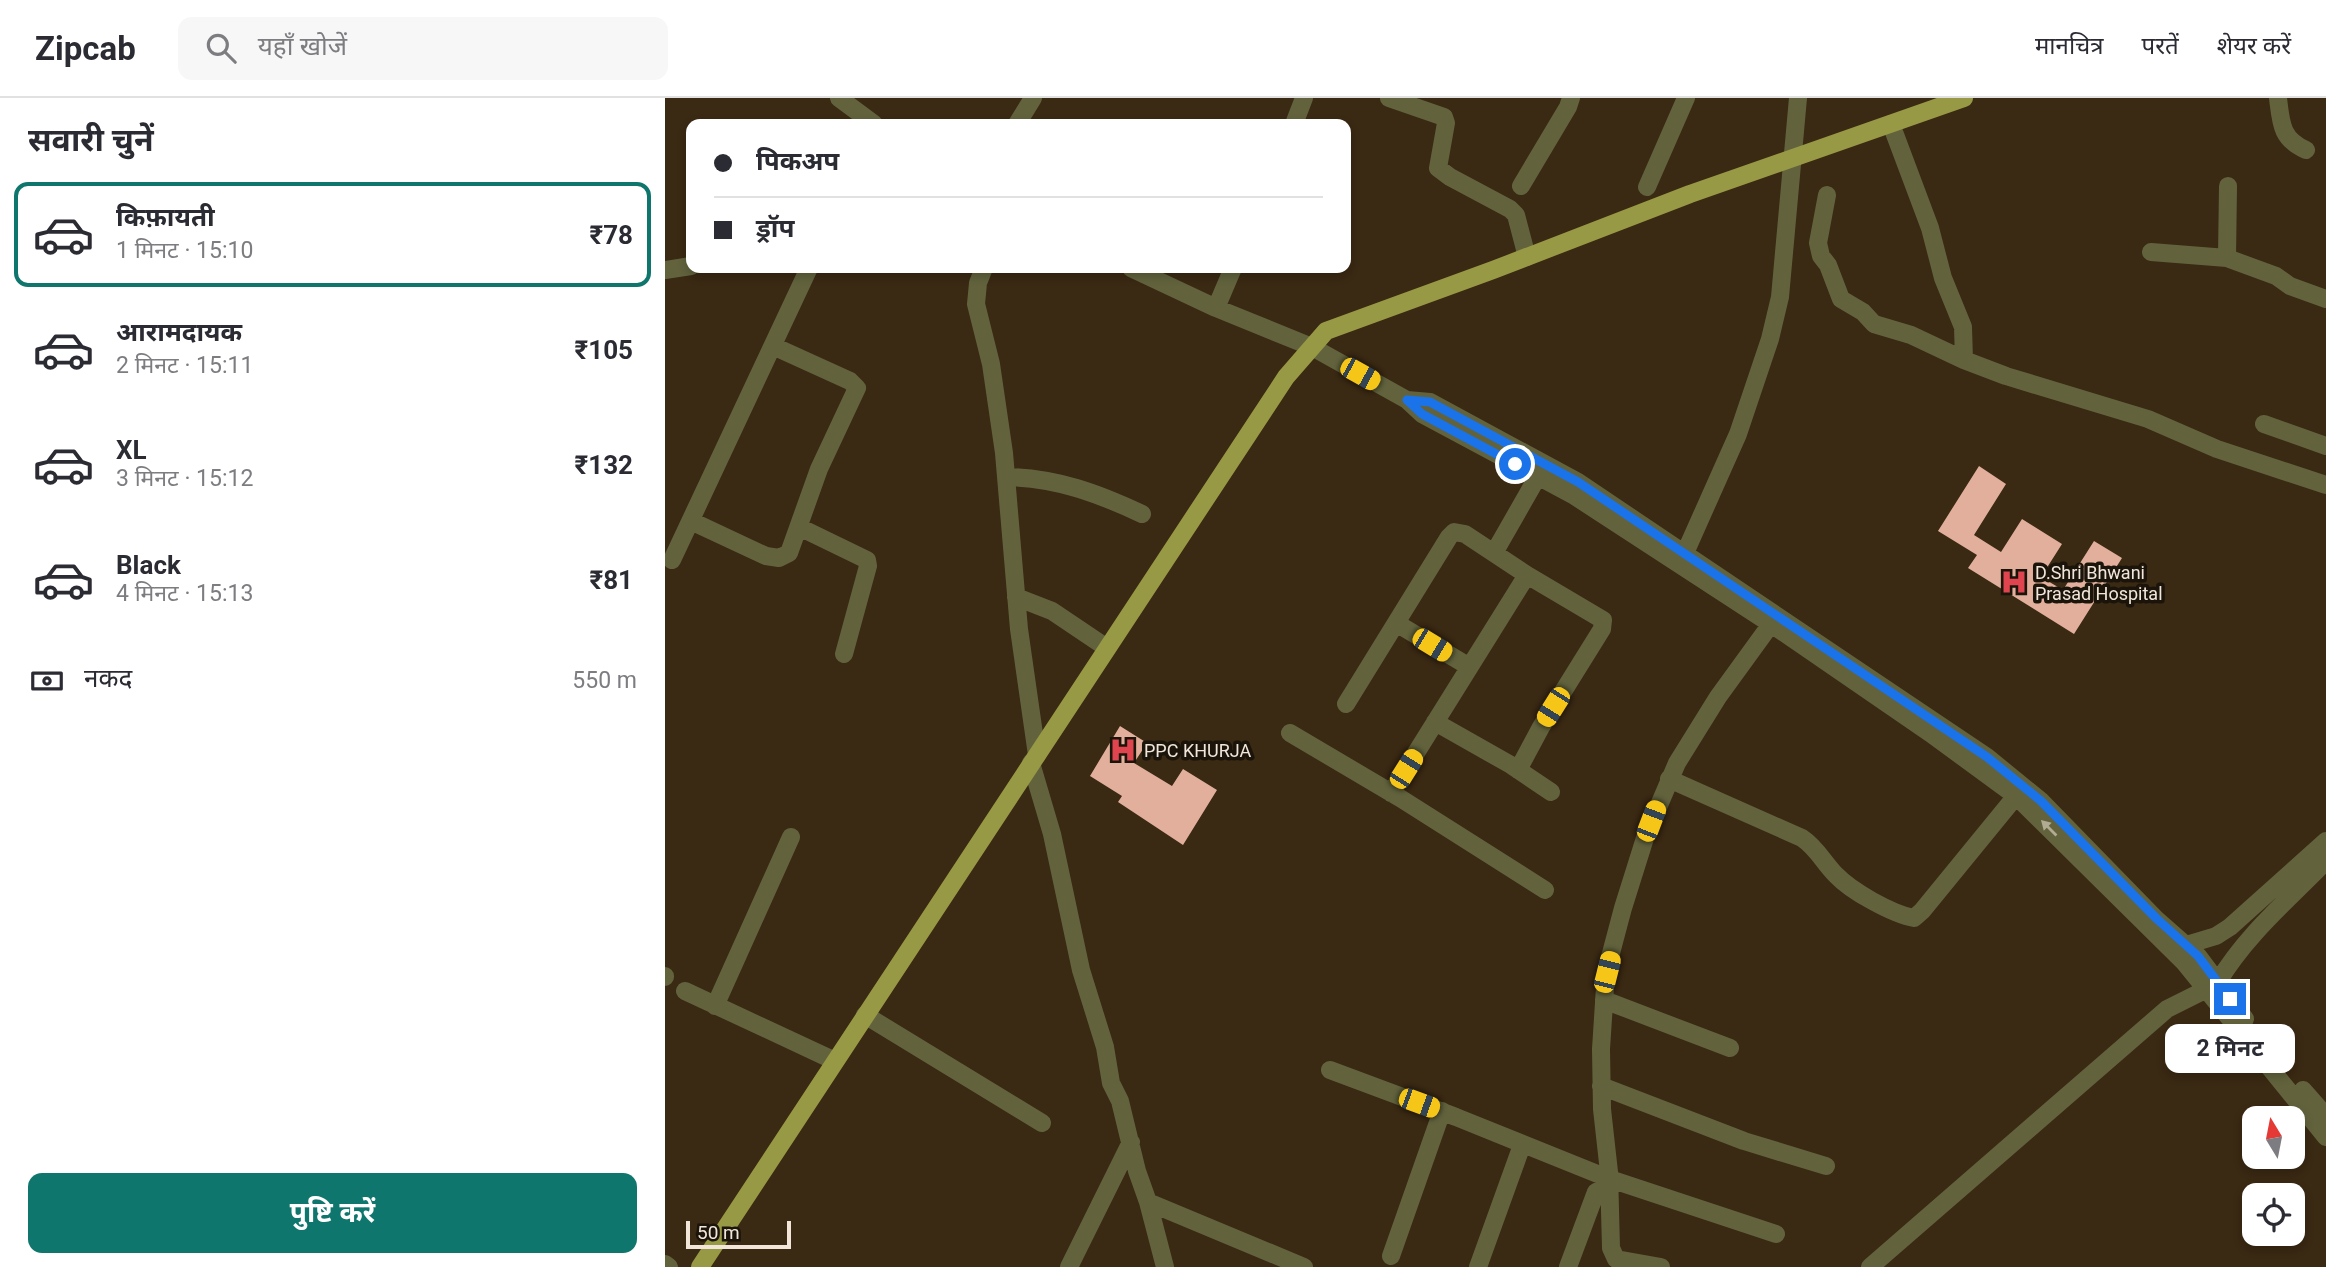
<!DOCTYPE html>
<html lang="hi">
<meta charset="utf-8">
<style>
:root{--surface:#fff;--page:#f7f7f7;--text:#2b2b33;--muted:#7c7c81;--line:#e1e1e2;--accent:#0f766e}
body{margin:0;font-family:Roboto,"Noto Sans Devanagari",sans-serif;background:var(--page);color:var(--text);height:100vh;display:flex;flex-direction:column;font-size:26px;white-space:nowrap}
*{box-sizing:border-box;margin:0}
p{font-size:23px;color:var(--muted)}
.icon{flex:none;width:38px;height:38px;fill:none;stroke:currentColor;stroke-width:2;stroke-linecap:round;stroke-linejoin:round}
.map{position:relative;flex:1;overflow:hidden}
.side{display:flex;flex-direction:column;background:var(--surface);width:665px}
.side>*{flex:none}
.banner{position:absolute;left:21px;top:21px;width:665px;height:154px;border-radius:14px;box-shadow:0 4px 10px #0003;display:grid;align-content:center;height:154px;padding:0 28px;background:var(--surface)}
.needle{width:46px;rotate:350deg}
.controls{position:absolute;left:1577px;top:1008px;display:grid;gap:14px}
.controls a{display:grid;place-items:center;width:63px;height:63px;border-radius:14px;background:var(--surface);box-shadow:0 4px 10px #0003;font-size:35px}
.scale{position:absolute;left:21px;bottom:18px;width:105px;box-sizing:border-box;padding-left:7px;border:4px solid #f1e6d9;border-top:0;font-size:19px;line-height:24px;white-space:nowrap;color:#f1e6d9;-webkit-text-stroke:5px #1b140a;paint-order:stroke}
.end{position:absolute;width:32px;height:32px;margin:-16px;border:9px solid #1a73e8;background:#fff;box-shadow:0 0 0 4px #fff}
.from{border-radius:50%}
.bubble{position:absolute;height:49px;border-radius:14px;background:var(--surface);box-shadow:0 4px 10px #0003;font-size:23px;font-weight:700;line-height:49px;text-align:center}
.car{position:absolute;width:21px;height:42px;margin:-21px -10px;border-radius:9px;box-shadow:0 0 5px 2px #0007;background:linear-gradient(#f5c518 24%,#345 0 40%,#f5c518 0 76%,#345 0 86%,#f5c518 0)}
.banner b{display:flex;align-items:center;gap:24px;height:66px;font-size:26px}
.banner b+b{border-top:2px solid var(--line)}
.banner i{width:18px;height:18px;background:var(--text)}
ul{padding:0;list-style:none}
li{display:flex;align-items:center;gap:21px;height:105px;margin:0 14px 10px;padding:0 14px;border:4px solid transparent;border-radius:14px}
li div{flex:1}
li b{display:block;font-size:26px}
li em{font-style:normal;font-weight:700}
li.current{border-color:var(--accent)}
li>.icon{width:63px;height:63px;stroke-width:1.5}
h2{padding:0 28px;font-size:32px;line-height:84px}
.pay{display:flex;align-items:center;gap:18px;height:77px;padding:0 28px;font-size:26px}
.pay p{margin-inline-start:auto}
.button{display:flex;gap:14px;margin-top:auto;padding:14px 28px}
.button a{flex:1;height:80px;border-radius:14px;background:var(--accent);color:#fff;font-size:28px;font-weight:700;line-height:80px;text-align:center}
header{display:flex;align-items:center;gap:42px;box-sizing:border-box;height:98px;padding:0 35px;background:var(--surface);border-bottom:2px solid var(--line)}
header strong{font-size:33px}
nav{display:flex;gap:38px;margin-inline-start:auto;font-size:24px}
.search{width:490px;height:63px;background:var(--page);display:flex;align-items:center;gap:18px;box-sizing:border-box;padding:0 24px;border-radius:14px;color:var(--muted);font-size:26px}
main{display:flex;flex:1;min-height:0}
.map>svg:first-child{display:block}
.building{fill:#e1af9b}
.lines{fill:none;stroke-linecap:round;stroke-linejoin:round}
.minor{stroke:#62633d;stroke-width:18}
.major{stroke:#979945;stroke-width:18}
.oneway{fill:#b1ab93}
.route{stroke:#1a73e8;stroke-width:9}
.labels{text-anchor:middle;dominant-baseline:central;stroke-width:7;stroke-linejoin:round;paint-order:stroke}
.poi-label{font-size:18px;fill:#f1e6d9;stroke:#1b140a;text-anchor:start}
</style>
<header>
<strong>Zipcab</strong>
<div class="search"><svg class="icon" aria-label="search" viewBox="0 0 24 24"><circle cx="10" cy="10" r="6"/><path d="M15 15l6 6"/></svg>यहाँ खोजें</div>
<nav><a>मानचित्र</a><a>परतें</a><a>शेयर करें</a></nav>
</header>
<main>
<section class="side">
<h2>सवारी चुनें</h2>
<ul>
<li class="current"><svg class="icon" aria-label="car" viewBox="0 0 24 24"><path d="M5 17H2v-5l4-1 3-4h7l3 4 3 1v5h-3M9 17h6M6 11h13"/><circle cx="7" cy="17" r="2"/><circle cx="17" cy="17" r="2"/></svg><div><b>किफ़ायती</b><p>1 मिनट · 15:10</p></div><em>₹78</em></li>
<li><svg class="icon" aria-label="car" viewBox="0 0 24 24"><path d="M5 17H2v-5l4-1 3-4h7l3 4 3 1v5h-3M9 17h6M6 11h13"/><circle cx="7" cy="17" r="2"/><circle cx="17" cy="17" r="2"/></svg><div><b>आरामदायक</b><p>2 मिनट · 15:11</p></div><em>₹105</em></li>
<li><svg class="icon" aria-label="car" viewBox="0 0 24 24"><path d="M5 17H2v-5l4-1 3-4h7l3 4 3 1v5h-3M9 17h6M6 11h13"/><circle cx="7" cy="17" r="2"/><circle cx="17" cy="17" r="2"/></svg><div><b>XL</b><p>3 मिनट · 15:12</p></div><em>₹132</em></li>
<li><svg class="icon" aria-label="car" viewBox="0 0 24 24"><path d="M5 17H2v-5l4-1 3-4h7l3 4 3 1v5h-3M9 17h6M6 11h13"/><circle cx="7" cy="17" r="2"/><circle cx="17" cy="17" r="2"/></svg><div><b>Black</b><p>4 मिनट · 15:13</p></div><em>₹81</em></li>
</ul>
<div class="pay"><svg class="icon" aria-label="cash" viewBox="0 0 24 24"><path d="M3 7h18v10H3z"/><circle cx="12" cy="12" r="2"/></svg>नकद<p>550 m</p></div>
<div class="button"><a>पुष्टि करें</a></div>
</section>
<div class="map">
<svg width="1661" height="1169" viewBox="0 0 1661 1169">
<rect width="100%" height="100%" fill="#3a2913"/>
<path class="building" d="M 1314,368 L 1341,386 L 1309,437 L 1336,454 L 1357,421 L 1397,446 L 1376,479 L 1398,492 L 1429,443 L 1457,460 L 1409,536 L 1303,470 L 1312,457 L 1273,433 Z
M 455,628 L 482,645 L 469,665 L 507,688 L 518,671 L 552,692 L 518,747 L 453,704 L 457,698 L 425,678 Z"/>
<g class="lines">
<path class="minor" d="M 174,0 L 209,26
M 724,0 L 779,19 L 781,25 L 773,70 L 785,79 L 845,111 L 851,117 L 862,159
M 1613,0 C 1616,25 1616,41 1641,52
M 352,26 L 368,0
M 629,26 L 639,0
M 1226,26 L 1265,130 L 1278,180 L 1298,229 L 1299,262
M 856,88 L 903,9 L 906,0
M 982,89 L 1021,0
M 1162,97 L 1153,145 L 1156,158 L 1163,167 L 1176,201 L 1198,214 L 1209,226 L 1246,237 L 1299,262 L 1341,278 L 1483,321 L 1552,351 L 1661,387
M 1486,154 L 1562,160 L 1611,178 L 1625,188 L 1661,201
M 1562,160 L 1563,88
M 319,170 L 313,185 L 311,206 L 326,266 L 339,355 L 354,531 L 372,657
M 466,170 L 551,210 L 647,249 L 742,302 L 757,316 L 908,397 L 1112,530 L 1265,635 L 1351,698 L 1519,864 L 1661,1039
M 0,172 L 26,168
M 551,210 L 568,170
M 742,302 L 765,304 L 913,384 L 1322,659 L 1376,703 L 1491,821 L 1533,858 L 1580,921
M 1599,326 L 1661,348
M 341,379 C 392,380 432,395 477,416
M 26,423 L 101,458 L 114,460 L 124,455 L 154,371 L 192,290 L 185,283 L 108,248
M 134,429 L 202,462 L 203,468 L 179,556
M 829,455 L 873,378
M 1020,455 L 1073,336 L 1105,241 L 1115,199 L 1133,0
M 7,462 L 144,170
M 351,499 L 387,513 L 442,550
M 731,525 L 803,568
M 681,606 L 784,439 L 789,434 L 800,436 L 862,477 L 938,522 L 937,531 L 876,629 L 853,672
M 770,624 L 846,667 L 886,694
M 625,635 L 735,700 L 880,792
M 366,665 L 387,736 L 416,872 L 440,949 L 446,985 L 455,1003 L 472,1073 L 483,1104 L 500,1169
M 1004,681 L 1137,740 C 1152,750 1159,765 1171,777 C 1186,793 1227,816 1249,820 L 1257,813 L 1351,698
M 726,695 L 862,477
M 1521,847 L 1551,838 L 1565,829 L 1661,743
M 0,878 L 0,879
M 1553,884 C 1581,837 1623,802 1661,763
M 20,893 L 170,963
M 939,902 L 1065,950
M 50,908 L 126,739
M 200,917 L 377,1025
M 665,972 L 791,1019 L 945,1081 L 1111,1136
M 936,988 L 1079,1043 L 1161,1068
M 1638,992 L 1661,1018
M 483,1104 L 639,1169
M 726,1158 L 777,1013
M 0,1166 L 4,1169
M 404,1169 L 466,1044
M 813,1169 L 857,1047
M 903,1169 L 931,1094 L 945,1087
M 996,1169 L 951,1161 L 946,1150 L 944,1074 L 937,1011 L 936,951 L 941,874 L 958,810 L 980,740 L 1012,665 L 1053,599 L 1106,526
M 1205,1169 L 1502,911 L 1542,891"/>
<path class="major" d="M 35,1169 L 621,279 L 661,233 L 828,172 L 1025,96 L 1299,0"/>
</g>
<defs><path id="oneway-solid" d="M-6-.8H1V-3.2L6.5 0L1 3.2V.8H-6Z" transform="scale(1.75)"/></defs>
<use class="oneway" href="#oneway-solid" transform="translate(1384 730) rotate(-135)"/>
<g class="lines">
<path class="route" d="M 850,366 L 757,316 L 742,302 L 765,304 L 913,384 L 1322,659 L 1376,703 L 1492,821 L 1533,858 L 1565,901"/>
</g>
<defs>
<g id="hospital-bare" transform="scale(2.1)"><path d="M-5-5h3v3.5h4V-5h3V5h-3V1.5h-4V5h-3Z" fill="#e0444e" stroke="#1b140a" stroke-width="2.5" paint-order="stroke"/></g>
</defs>
<g fill-rule="evenodd">
<use href="#hospital-bare" x="1349" y="484"/>
<use href="#hospital-bare" x="458" y="652"/>
</g>
<g class="labels">
<g class="poi-label">
<text x="1370" y="474">D.Shri Bhwani<tspan x="1370" dy="21">Prasad Hospital</tspan></text>
<text x="479" y="652">PPC KHURJA</text>
</g>
</g>
</svg>
<div class="controls">
<a><svg class="needle" viewBox="-14 -14 28 28"><path d="M0-13l5 13h-10z" fill="#e53935"/><path d="M0 13l5-13h-10z" fill="#7c7c81"/></svg></a>
<a><svg class="icon" aria-label="locate" viewBox="0 0 24 24"><circle cx="12" cy="12" r="6"/><path d="M12 2v4M12 18v4M2 12h4M18 12h4"/></svg></a>
</div>
<div class="scale">50 m</div>
<i class="end from" style="left:850px;top:366px"></i>
<i class="end" style="left:1565px;top:901px"></i>
<div class="bubble" style="left:1500px;top:926px;width:130px">2 मिनट</div>
<i class="car" style="left:695px;top:276px;rotate:119deg"></i>
<i class="car" style="left:767px;top:547px;rotate:121deg"></i>
<i class="car" style="left:888px;top:609px;rotate:212deg"></i>
<i class="car" style="left:741px;top:671px;rotate:32deg"></i>
<i class="car" style="left:986px;top:723px;rotate:21deg"></i>
<i class="car" style="left:942px;top:874px;rotate:14deg"></i>
<i class="car" style="left:754px;top:1005px;rotate:110deg"></i>
<div class="banner">
<b><i class="from"></i>पिकअप</b>
<b><i></i>ड्रॉप</b>
</div>
</div>
</main>
